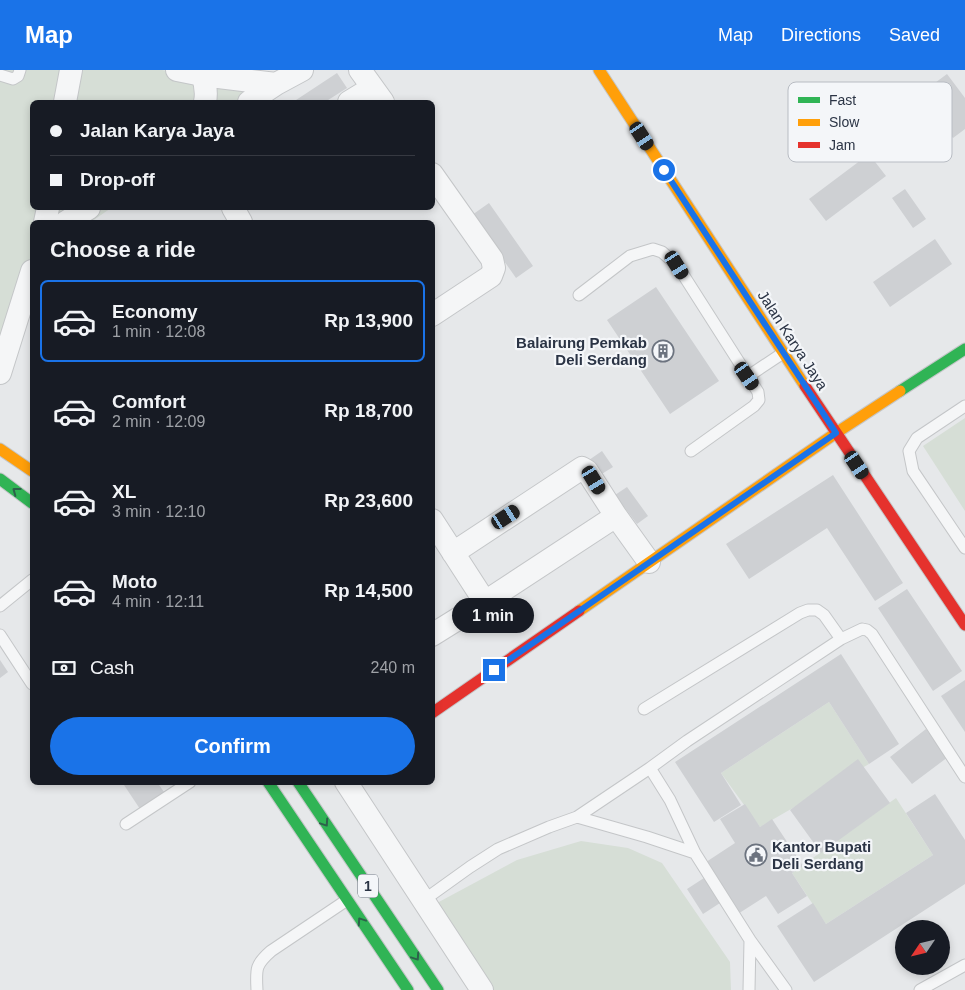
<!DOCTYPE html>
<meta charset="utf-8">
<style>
:root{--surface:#171b24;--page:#20242c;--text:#f1f3f6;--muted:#9ea1a6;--line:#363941;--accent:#1a73e8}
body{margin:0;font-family:Arial,sans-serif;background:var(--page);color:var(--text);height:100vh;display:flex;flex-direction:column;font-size:19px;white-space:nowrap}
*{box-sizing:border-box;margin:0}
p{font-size:16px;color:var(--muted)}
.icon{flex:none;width:28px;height:28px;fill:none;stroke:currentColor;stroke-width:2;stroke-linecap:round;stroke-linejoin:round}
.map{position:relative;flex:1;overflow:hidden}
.drawer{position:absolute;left:30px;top:150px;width:405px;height:565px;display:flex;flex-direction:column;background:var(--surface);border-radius:8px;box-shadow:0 2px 8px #0003}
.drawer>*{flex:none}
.hud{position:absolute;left:30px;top:30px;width:405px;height:110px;border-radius:8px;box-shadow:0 2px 8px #0003;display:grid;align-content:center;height:110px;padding:0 20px;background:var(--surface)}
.needle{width:32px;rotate:235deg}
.buttons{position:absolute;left:895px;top:850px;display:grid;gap:10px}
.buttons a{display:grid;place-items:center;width:55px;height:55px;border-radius:50%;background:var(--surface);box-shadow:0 2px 8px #0003;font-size:25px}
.end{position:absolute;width:22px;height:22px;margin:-11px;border:6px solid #1a73e8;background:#fff;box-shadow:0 0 0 2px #fff}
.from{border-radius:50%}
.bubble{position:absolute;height:35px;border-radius:18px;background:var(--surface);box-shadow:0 2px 8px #0003;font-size:16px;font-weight:700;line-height:35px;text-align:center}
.car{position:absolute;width:15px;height:30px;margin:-15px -8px;border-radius:6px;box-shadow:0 0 4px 1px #0007;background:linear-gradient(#222 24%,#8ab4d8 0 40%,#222 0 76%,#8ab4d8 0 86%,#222 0)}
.hud b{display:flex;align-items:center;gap:18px;height:48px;font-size:19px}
.hud b+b{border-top:1px solid var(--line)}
.hud i{width:12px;height:12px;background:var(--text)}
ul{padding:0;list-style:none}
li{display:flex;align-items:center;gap:15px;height:82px;margin:0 10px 8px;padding:0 10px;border:2px solid transparent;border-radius:8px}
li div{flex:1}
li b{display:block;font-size:19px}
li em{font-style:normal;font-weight:700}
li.current{border-color:var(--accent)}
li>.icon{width:45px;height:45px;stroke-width:1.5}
h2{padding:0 20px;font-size:22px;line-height:60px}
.pay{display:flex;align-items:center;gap:12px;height:55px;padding:0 20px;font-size:19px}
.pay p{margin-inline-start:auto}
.action{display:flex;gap:10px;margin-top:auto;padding:10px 20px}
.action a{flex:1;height:58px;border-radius:30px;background:var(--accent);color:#fff;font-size:20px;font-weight:700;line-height:58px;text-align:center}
header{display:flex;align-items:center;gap:30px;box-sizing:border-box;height:70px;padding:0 25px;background:var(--accent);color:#fff}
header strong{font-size:24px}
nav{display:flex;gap:28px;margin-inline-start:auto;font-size:18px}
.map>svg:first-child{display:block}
.green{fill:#d6ded6}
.building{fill:#ced0d3}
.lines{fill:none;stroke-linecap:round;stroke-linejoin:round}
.lane-casing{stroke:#c4c6c8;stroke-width:13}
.street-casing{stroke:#c4c6c8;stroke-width:24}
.fast-casing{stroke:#c4c6c8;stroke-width:13}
.slow-casing{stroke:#c4c6c8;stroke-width:13}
.jam-casing{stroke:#c4c6c8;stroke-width:13}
.lane{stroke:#f5f6f7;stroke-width:11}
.street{stroke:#f5f6f7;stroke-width:22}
.fast{stroke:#30b455;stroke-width:11}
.slow{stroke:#ff9f0a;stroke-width:11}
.jam{stroke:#e5322d;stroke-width:11}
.oneway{stroke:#2d614b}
.route{stroke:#1a73e8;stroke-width:6}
.labels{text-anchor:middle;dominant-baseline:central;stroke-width:4.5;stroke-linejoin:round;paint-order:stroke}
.shield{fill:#f4f6f9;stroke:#676e7b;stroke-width:1}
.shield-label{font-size:14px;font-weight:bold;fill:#2b3445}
.street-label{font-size:15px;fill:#2b3445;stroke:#f4f6f9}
.poi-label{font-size:15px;font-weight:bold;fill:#2b3445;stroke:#f4f6f9;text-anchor:end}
.key{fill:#f4f6f9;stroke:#b8bcc3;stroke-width:1}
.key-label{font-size:14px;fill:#2b3445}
</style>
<header>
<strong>Map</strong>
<nav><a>Map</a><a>Directions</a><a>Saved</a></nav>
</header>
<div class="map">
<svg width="965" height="920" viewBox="0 0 965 920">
<rect width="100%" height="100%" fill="#e6e8ea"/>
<path class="green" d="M 0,0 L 162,0 L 274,20 L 257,32 L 32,32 L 32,138 L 111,138 L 91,152 L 32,152 L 32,195 L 0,280 Z
M 965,348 L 965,441 L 923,376 Z
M 829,632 L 869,694 L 760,757 L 721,703 Z
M 896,728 L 933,785 L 826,854 L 792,803 Z
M 581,771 L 628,778 L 662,793 L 730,892 L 731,920 L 493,920 L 437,833 L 517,790 Z"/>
<path class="building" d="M 337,3 L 347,18 L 325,32 L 293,32 Z
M 947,4 L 965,28 L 965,59 L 953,68 L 920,24 Z
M 869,84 L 886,106 L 826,151 L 809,129 Z
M 905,119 L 926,149 L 913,158 L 892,128 Z
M 489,133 L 533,196 L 516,208 L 472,145 Z
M 935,169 L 952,194 L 890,237 L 873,212 Z
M 656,217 L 719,311 L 670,344 L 607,250 Z
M 602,381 L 613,397 L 600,405 L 589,390 Z
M 833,405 L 903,513 L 875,531 L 827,458 L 749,509 L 726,474 Z
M 627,417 L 648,446 L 637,454 L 615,425 Z
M 907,519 L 962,601 L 933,621 L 878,538 Z
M 841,584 L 899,674 L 869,694 L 829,632 L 721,703 L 741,735 L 714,752 L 675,692 Z
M 0,590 L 8,602 L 0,608 Z
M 965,610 L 965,662 L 941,626 Z
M 926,659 L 948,687 L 912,714 L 890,687 Z
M 858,689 L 890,733 L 821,783 L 790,740 Z
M 122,712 L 157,712 L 164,722 L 140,739 Z
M 935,724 L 965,770 L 965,814 L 814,912 L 777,856 L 813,833 L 826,854 L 933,785 L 906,743 Z
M 745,734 L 760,757 L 772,749 L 803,796 L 792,803 L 807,826 L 778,844 L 766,826 L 730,849 L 720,833 L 703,844 L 687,819 L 704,808 L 697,798 L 735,773 L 720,749 Z"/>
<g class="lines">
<g class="lane-casing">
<path id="lane" d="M 0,5 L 13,9 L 18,6 L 20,0
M 579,225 L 630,186 L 653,179 L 662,182 L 677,195 L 758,322 L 759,330 L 754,336 L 691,381
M 747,307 L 783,283
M 965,336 L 917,368 L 909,381 L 913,401 L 965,478
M 0,536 L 32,510
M 0,565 L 32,614
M 644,639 L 800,543 L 808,540 L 817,540 L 824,545 L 841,569
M 577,747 L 650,698
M 126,754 L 190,712
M 424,830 L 470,797 L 498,779 L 549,757 L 577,747 L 647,767 L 695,783
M 750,870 L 786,920
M 257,920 C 256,899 255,895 271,881 L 347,830
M 749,920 L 750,870 L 695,783 L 670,730 L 650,698 L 687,671 L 841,569 L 862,559 L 867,560 L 872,564 L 965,707
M 920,920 L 965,895"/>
</g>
<g class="street-casing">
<path id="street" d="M 177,0 L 202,5 L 276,14
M 360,0 L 383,32
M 202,5 C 206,15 207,22 205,32
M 65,32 L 71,0
M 249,32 L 276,14 L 302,0
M 349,32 L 372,18
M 432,104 L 492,189 L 494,198 L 491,206 L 432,245
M 233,138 L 241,152
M 45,152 L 48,138
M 66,152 L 89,138
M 0,303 L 32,201
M 616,446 L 649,492
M 432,450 L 485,532 L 616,446 L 587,401 L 582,398 L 453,483
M 432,565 L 485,532
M 346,712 L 482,920"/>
</g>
<g class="fast-casing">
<path id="fast" d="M 900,321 L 965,279
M 0,409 L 32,433
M 268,712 L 408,920
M 298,712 L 438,920"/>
</g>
<g class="slow-casing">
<path id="slow" d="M 599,0 L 805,316
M 0,379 L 32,401
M 579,541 L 836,363 L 900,321"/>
</g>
<g class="jam-casing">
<path id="jam" d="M 805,316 L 965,555
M 432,643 L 579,541"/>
</g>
<use href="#lane" class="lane"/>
<use href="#street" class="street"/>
<use href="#fast" class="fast"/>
<use href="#slow" class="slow"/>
<use href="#jam" class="jam"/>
</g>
<defs><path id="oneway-chevron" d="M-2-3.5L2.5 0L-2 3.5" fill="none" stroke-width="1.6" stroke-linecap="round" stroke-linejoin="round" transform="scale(1.25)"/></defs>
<g class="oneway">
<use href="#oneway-chevron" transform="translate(16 421) rotate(-143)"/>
<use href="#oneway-chevron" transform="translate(325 753) rotate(56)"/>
<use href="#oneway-chevron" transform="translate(361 851) rotate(-124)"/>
<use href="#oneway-chevron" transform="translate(416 887) rotate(56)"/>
</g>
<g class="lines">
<path class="route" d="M 494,600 L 836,363 L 664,100"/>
</g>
<defs>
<g id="building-ring" transform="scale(1.125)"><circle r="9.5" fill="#f4f6f9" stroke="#6c737f" stroke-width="1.5"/><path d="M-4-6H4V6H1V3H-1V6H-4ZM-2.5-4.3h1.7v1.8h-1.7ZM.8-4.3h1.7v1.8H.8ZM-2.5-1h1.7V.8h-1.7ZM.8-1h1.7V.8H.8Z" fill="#6c737f"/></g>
<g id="civic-ring" transform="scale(1.125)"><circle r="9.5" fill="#f4f6f9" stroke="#6c737f" stroke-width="1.5"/><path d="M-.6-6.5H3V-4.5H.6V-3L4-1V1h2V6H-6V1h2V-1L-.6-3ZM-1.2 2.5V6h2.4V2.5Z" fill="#6c737f"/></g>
</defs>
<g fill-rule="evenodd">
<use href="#building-ring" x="663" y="281"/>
<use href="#civic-ring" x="756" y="785"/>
</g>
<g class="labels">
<rect class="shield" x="358" y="804.5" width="20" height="23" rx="4"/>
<g class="shield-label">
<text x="368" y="816">1</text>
</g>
<g class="street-label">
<text transform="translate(793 270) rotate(57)">Jalan Karya Jaya</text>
</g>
<g class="poi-label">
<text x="647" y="272">Balairung Pemkab<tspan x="647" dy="17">Deli Serdang</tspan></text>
<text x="772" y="776" text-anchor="start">Kantor Bupati<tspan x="772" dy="17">Deli Serdang</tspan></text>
</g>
</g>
<rect x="788" y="12" width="164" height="80" rx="8" class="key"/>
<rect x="798" y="27" width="22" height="6" fill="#30b455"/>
<rect x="798" y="49" width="22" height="7" fill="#ff9f0a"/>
<rect x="798" y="72" width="22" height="6" fill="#e5322d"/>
<g class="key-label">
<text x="829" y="35">Fast</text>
<text x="829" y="57">Slow</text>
<text x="829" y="80">Jam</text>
</g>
</svg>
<div class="buttons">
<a><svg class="needle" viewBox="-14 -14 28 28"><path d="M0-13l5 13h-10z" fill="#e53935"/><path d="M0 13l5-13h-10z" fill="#9ea1a6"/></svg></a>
</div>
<i class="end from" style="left:664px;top:100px"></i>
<i class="end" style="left:494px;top:600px"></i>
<div class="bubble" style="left:452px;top:528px;width:82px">1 min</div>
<i class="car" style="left:642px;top:66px;rotate:147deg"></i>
<i class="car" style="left:677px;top:195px;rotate:148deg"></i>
<i class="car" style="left:747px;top:306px;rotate:145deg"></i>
<i class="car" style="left:857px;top:395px;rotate:146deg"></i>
<i class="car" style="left:594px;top:410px;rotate:149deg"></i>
<i class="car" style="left:506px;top:447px;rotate:57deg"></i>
<div class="hud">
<b><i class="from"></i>Jalan Karya Jaya</b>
<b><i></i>Drop-off</b>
</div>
<section class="drawer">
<h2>Choose a ride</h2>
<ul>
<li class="current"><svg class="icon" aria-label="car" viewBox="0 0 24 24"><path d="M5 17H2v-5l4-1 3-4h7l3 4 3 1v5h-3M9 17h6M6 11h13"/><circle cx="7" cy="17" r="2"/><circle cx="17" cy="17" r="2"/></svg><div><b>Economy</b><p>1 min · 12:08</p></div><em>Rp 13,900</em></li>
<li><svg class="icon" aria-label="car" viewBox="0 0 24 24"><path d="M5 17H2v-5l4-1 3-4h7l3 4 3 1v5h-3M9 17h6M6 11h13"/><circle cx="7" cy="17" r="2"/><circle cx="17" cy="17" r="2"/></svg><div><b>Comfort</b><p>2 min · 12:09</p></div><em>Rp 18,700</em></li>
<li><svg class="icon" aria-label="car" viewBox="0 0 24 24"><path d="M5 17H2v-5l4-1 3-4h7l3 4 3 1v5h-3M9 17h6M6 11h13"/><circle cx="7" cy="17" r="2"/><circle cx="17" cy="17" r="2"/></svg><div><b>XL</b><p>3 min · 12:10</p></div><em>Rp 23,600</em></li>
<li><svg class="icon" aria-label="car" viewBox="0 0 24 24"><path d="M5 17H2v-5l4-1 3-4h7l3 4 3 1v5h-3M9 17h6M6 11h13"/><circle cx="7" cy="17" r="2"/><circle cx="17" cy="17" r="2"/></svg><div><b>Moto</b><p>4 min · 12:11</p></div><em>Rp 14,500</em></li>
</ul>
<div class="pay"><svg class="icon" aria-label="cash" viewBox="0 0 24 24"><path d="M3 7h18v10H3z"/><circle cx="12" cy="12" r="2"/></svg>Cash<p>240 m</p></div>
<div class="action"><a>Confirm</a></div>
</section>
</div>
